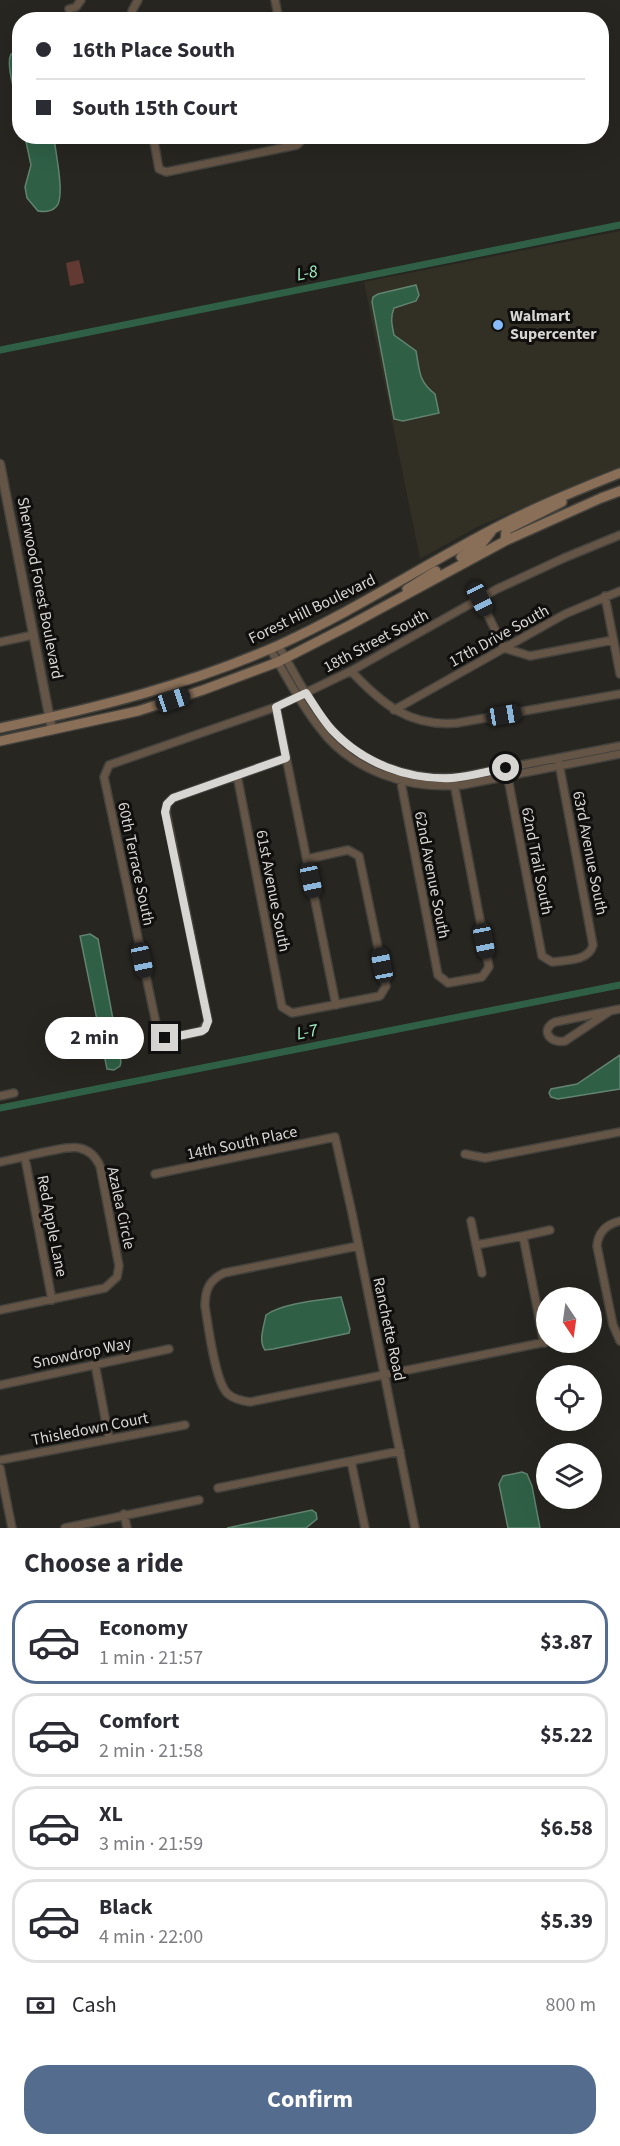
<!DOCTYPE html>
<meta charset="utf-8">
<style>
:root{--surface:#fff;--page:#f7f7f7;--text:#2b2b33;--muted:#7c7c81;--line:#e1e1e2;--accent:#546c8d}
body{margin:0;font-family:"Source Sans 3",sans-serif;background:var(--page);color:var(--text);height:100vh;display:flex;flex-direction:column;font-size:22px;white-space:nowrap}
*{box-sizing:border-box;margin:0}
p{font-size:20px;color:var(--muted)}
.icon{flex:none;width:33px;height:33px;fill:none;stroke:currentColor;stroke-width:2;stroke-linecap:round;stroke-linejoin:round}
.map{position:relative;height:1528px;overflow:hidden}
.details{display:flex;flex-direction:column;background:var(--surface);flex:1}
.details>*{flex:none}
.guide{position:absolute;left:12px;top:12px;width:597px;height:132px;border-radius:24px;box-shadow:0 6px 24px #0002;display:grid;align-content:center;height:132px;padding:0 24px;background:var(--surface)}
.needle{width:39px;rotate:167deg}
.fabs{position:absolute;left:536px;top:1287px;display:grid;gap:12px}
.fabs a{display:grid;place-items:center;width:66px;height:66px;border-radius:50%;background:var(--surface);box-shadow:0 6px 24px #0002;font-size:30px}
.end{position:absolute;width:27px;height:27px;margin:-14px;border:8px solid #d7d6d3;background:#111;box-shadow:0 0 0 3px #111}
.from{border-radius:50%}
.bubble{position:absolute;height:42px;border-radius:21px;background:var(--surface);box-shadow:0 6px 24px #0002;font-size:20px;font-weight:700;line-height:42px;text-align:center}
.car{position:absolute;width:18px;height:36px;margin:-18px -9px;border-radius:8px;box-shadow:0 0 4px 2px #0007;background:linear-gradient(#222 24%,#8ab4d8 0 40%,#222 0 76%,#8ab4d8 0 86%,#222 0)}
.guide b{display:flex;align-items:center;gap:21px;height:57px;font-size:22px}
.guide b+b{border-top:2px solid var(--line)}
.guide i{width:15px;height:15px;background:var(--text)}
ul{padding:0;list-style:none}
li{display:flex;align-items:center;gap:18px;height:84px;margin:0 12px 9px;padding:0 12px;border:3px solid var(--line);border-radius:24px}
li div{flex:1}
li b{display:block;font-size:22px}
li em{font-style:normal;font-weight:700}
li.selected{border-color:var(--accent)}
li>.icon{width:54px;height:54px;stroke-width:1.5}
h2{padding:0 24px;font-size:27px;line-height:72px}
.pay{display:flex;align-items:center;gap:15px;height:66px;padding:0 24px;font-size:22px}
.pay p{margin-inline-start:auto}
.action{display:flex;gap:12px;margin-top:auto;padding:12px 24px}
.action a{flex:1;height:69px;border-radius:24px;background:var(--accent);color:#fff;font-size:24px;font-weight:700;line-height:69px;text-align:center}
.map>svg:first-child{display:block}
.built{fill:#322f24}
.green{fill:#623a33}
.water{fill:#2f6046;stroke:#618370;stroke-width:1.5}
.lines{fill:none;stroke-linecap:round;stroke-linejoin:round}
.canal{stroke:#2f6046;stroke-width:7}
.minor-casing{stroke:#43423d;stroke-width:10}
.tertiary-casing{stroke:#43423d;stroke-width:11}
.secondary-casing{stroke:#43423d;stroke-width:12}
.minor{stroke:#655546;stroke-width:7}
.tertiary{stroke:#655546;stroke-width:8}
.secondary{stroke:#896f58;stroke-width:9}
.route{stroke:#d7d6d3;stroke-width:8}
.poi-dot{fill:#87bbfb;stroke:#100f0d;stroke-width:2}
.labels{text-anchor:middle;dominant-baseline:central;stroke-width:6;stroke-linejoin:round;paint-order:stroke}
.poi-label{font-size:16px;font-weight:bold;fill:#d7d6d3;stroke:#100f0d;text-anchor:start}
.street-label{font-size:16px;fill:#d7d6d3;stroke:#100f0d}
.water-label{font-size:18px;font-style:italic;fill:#a5f4c7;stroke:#100f0d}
</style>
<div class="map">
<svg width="620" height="1528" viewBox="0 0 620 1528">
<rect width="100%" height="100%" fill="#272621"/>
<path class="built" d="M 620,231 L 620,467 L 479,526 L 420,559 L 364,282 Z"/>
<path class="green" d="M 79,260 L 84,283 L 70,286 L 66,263 Z"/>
<path class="water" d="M 11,54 L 19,54 L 19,111 C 17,98 5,65 11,54 Z
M 25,137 L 54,137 C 55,151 66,198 56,207 C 51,212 44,212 38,211 L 27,198 L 25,187 L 31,165 Z
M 416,285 L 419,295 L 416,301 L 394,308 C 390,318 392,325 394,335 L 416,351 C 420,371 418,381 435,394 L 439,413 L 403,421 L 394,419 L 372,302 L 373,297 L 378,294 Z
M 90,934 L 98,939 L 121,1062 L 120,1066 L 114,1070 L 107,1069 L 80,936 Z
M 620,1055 L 620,1089 L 558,1099 L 551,1097 L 549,1093 L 551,1089 L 577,1084 Z
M 341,1297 L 350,1329 L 349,1333 L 273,1349 L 265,1350 C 258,1341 264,1326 266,1315 C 282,1303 320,1300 341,1297 Z
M 522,1472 L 527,1474 L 532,1486 L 540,1528 L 508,1528 L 499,1484 L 503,1476 Z
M 312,1510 L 316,1513 L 317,1519 L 306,1528 L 227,1528 Z"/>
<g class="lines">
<path class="canal" d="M 0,350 L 620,225
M 0,1108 L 620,985"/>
<g class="minor-casing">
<path id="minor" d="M 275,0 L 279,20
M 69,9 L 76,7 L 81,0
M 131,20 L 132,11 L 138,0
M 153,136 L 159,169 L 166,172 L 297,145 L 300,142 L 301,136
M 605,596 L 620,674
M 480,599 L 504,648 L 530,656 L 613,640
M 0,642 L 33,635
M 278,645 C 294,672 308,701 327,725 C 360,764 410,782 460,777 L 620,746
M 270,649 C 286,675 300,703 319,727 C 351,771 409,790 462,785 L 620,754
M 351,671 C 382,704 409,727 457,723 L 620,694
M 276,707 L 336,1005
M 394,710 L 565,614 L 620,591
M 286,758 L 173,798 L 167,804 L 166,812 L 208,1021 L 202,1031 L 169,1038 L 161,1036 L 157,1028 L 104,777 L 109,765 L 276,707 L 351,671 L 497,589 L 564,558 L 620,535
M 506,768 L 542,956 L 552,962 C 567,960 589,961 593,945 L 558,758
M 399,772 L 438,975 L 448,983 L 482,977 L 489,967 L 453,778
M 237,775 L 282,1007 L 292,1013 L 380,996 L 386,986 L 359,856 L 348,850 L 307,859
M 610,1011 L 565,1041 C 549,1044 540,1029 555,1022 L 620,1009
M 0,1096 L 14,1093
M 465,1154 L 485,1158 L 620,1132
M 25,1158 L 52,1300
M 0,1162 C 17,1159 66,1145 79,1148 C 89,1150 96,1157 100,1166 L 119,1266 L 117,1277 L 105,1288 L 0,1310
M 155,1174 L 335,1137 L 352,1213 L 415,1528
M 471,1221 L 476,1245
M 620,1221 C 607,1224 598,1232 597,1246 L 613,1325 L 620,1341
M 358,1246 L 224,1273 C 209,1280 205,1290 205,1306 C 208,1324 215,1383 228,1394 C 234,1399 242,1401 250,1402 L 546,1342
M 482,1273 L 476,1245 L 523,1236
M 544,1343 L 523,1236 L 550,1230
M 95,1364 L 109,1439
M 0,1385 L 169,1349
M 0,1460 L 185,1425
M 351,1461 L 365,1528
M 0,1468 L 12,1528
M 218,1488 L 400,1451
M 124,1514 L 127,1528
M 65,1528 L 199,1500"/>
</g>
<g class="tertiary-casing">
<path id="tertiary" d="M 0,464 L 52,730"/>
</g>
<g class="secondary-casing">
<path id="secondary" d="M 505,541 L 506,530 L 562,502
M 461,557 L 480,546 L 491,532
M 407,589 L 436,571
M 0,728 C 96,708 189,685 279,645 C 354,611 422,566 495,528 C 535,507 577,490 620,473
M 0,741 L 138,711 L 203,690 L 278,662 L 350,625 L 505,541 L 601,498 L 620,491"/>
</g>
<use href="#minor" class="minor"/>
<use href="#tertiary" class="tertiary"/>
<use href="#secondary" class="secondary"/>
</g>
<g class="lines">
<path class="route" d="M 165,1038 L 169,1038 L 202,1031 L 205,1029 L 208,1021 L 165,812 L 167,804 L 173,798 L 286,758 L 276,707 L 306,693 C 314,705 322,719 332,730 C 363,763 407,780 452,778 C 470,777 488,771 506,768"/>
</g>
<circle class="poi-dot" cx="498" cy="325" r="6"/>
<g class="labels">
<g class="poi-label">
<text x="510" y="316">Walmart<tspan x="510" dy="18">Supercenter</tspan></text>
</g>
<g class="street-label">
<text transform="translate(40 588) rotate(79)">Sherwood Forest Boulevard</text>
<text transform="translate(312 609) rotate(-26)">Forest Hill Boulevard</text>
<text transform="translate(499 636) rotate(-29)">17th Drive South</text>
<text transform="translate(376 641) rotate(-28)">18th Street South</text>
<text transform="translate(590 853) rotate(79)">63rd Avenue South</text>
<text transform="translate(537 861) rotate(79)">62nd Trail South</text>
<text transform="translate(136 864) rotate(78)">60th Terrace South</text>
<text transform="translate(432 875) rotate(79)">62nd Avenue South</text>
<text transform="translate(273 891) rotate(79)">61st Avenue South</text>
<text transform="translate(242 1143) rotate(-12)">14th South Place</text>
<text transform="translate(121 1208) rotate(78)">Azalea Circle</text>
<text transform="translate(52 1226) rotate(79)">Red Apple Lane</text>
<text transform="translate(389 1329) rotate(78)">Ranchette Road</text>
<text transform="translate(82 1353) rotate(-12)">Snowdrop Way</text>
<text transform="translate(90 1429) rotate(-11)">Thisledown Court</text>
</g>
<g class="water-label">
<text transform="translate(307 273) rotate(-11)">L-8</text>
<text transform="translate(307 1032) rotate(-11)">L-7</text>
</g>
</g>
</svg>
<div class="fabs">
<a><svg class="needle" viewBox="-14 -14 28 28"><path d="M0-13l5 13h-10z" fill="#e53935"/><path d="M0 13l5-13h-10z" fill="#7c7c81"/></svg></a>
<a><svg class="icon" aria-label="locate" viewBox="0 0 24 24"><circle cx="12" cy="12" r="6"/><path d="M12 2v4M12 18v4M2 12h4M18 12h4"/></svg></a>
<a><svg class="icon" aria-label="layers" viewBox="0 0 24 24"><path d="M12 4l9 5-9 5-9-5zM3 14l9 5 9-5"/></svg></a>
</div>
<i class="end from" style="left:506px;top:768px"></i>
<i class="end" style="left:165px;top:1038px"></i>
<div class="bubble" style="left:45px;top:1017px;width:99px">2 min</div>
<i class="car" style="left:480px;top:599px;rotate:153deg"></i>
<i class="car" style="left:173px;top:700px;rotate:71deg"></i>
<i class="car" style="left:504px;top:715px;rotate:80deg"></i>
<i class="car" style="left:311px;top:880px;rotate:168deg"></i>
<i class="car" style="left:484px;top:941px;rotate:169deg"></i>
<i class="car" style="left:142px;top:960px;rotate:168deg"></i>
<i class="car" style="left:382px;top:965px;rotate:349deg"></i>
<div class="guide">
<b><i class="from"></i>16th Place South</b>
<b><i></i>South 15th Court</b>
</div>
</div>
<section class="details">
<h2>Choose a ride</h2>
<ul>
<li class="selected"><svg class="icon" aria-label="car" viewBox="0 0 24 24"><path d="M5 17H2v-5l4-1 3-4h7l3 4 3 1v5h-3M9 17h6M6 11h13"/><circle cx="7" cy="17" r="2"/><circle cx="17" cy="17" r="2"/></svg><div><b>Economy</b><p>1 min · 21:57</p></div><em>$3.87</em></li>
<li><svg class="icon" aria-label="car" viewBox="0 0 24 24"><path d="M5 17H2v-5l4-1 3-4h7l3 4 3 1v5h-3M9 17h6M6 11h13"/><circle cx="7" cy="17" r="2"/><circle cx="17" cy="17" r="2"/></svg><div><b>Comfort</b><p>2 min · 21:58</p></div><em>$5.22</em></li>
<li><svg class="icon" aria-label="car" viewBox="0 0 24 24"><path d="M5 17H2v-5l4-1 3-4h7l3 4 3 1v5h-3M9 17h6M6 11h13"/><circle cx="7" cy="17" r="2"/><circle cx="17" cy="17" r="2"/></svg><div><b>XL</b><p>3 min · 21:59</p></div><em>$6.58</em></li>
<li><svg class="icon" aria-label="car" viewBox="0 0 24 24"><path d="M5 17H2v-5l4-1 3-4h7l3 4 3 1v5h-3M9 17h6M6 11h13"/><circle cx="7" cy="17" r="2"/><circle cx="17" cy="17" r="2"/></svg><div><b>Black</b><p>4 min · 22:00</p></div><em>$5.39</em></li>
</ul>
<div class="pay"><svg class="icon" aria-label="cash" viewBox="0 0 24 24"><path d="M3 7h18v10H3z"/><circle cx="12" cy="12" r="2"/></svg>Cash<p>800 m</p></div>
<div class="action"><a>Confirm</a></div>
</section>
